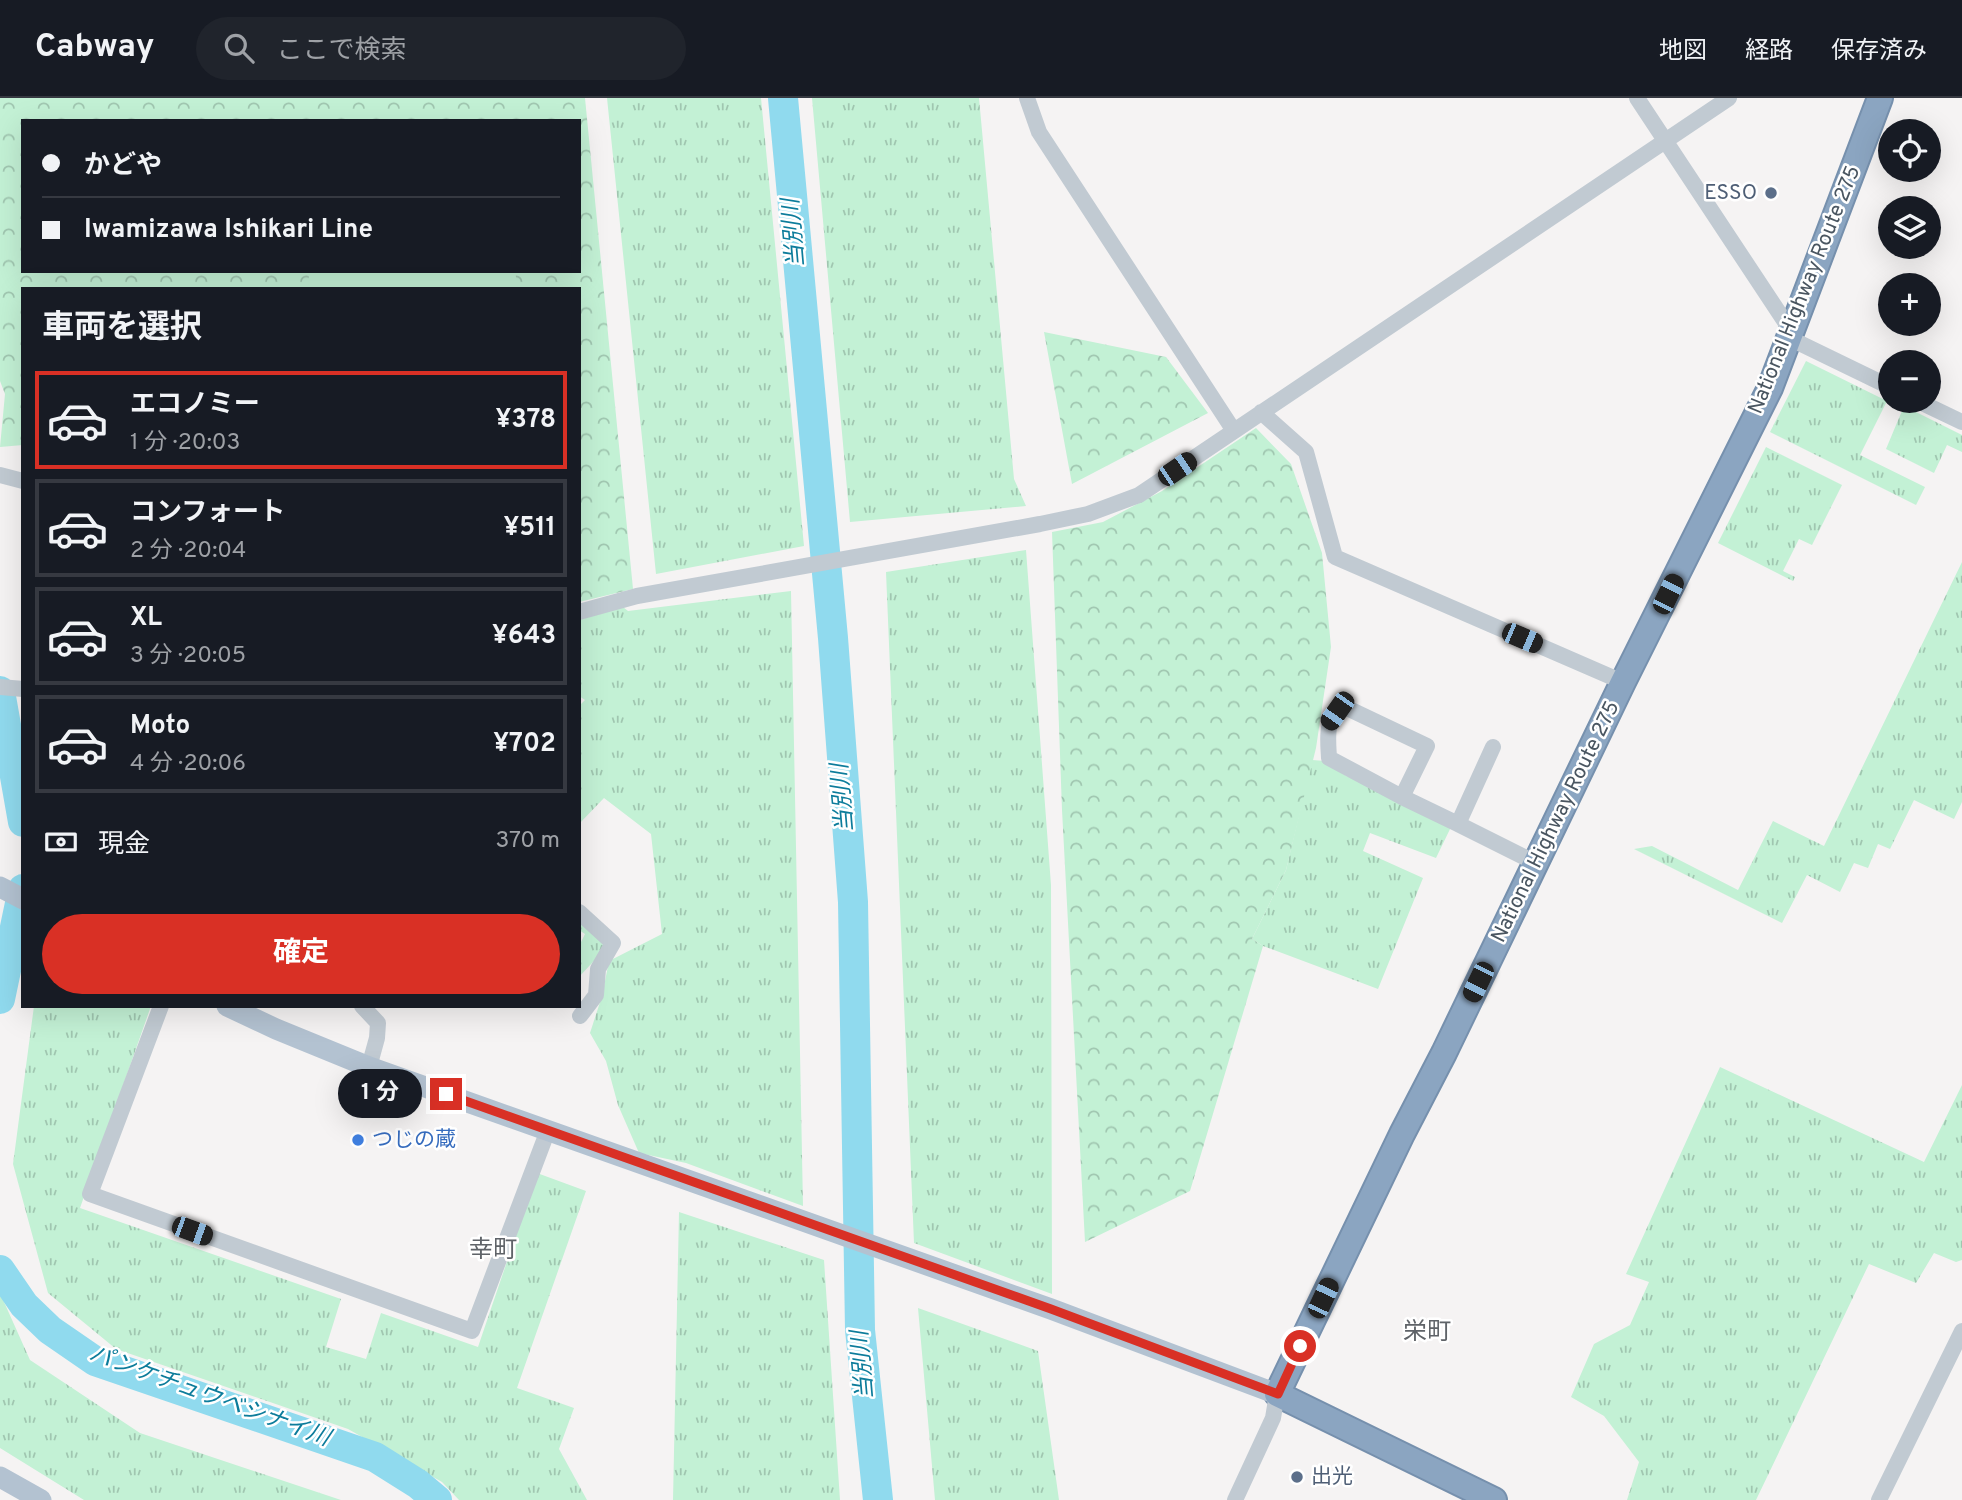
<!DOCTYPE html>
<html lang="ja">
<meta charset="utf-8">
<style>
:root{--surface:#171b24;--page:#20242c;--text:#f1f3f6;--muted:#9ea1a6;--line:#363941;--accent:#d93025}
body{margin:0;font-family:Overpass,"Noto Sans JP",sans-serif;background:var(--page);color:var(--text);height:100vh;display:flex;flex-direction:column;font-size:26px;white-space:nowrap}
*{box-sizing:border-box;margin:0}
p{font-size:23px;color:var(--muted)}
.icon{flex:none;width:38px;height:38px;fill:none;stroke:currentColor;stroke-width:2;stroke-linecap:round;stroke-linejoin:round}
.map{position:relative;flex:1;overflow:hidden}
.side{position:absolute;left:21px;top:189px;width:560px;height:721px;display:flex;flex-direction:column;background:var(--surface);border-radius:0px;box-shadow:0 7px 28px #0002}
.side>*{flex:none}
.hud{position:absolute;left:21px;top:21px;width:560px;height:154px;border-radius:0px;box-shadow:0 7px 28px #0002;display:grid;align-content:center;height:154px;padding:0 21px;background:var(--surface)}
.controls{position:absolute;left:1878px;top:21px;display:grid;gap:14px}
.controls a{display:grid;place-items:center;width:63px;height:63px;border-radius:50%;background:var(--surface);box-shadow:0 7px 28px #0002;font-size:35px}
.end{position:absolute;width:32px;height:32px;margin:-16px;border:9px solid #d93025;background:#fff;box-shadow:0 0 0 4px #fff}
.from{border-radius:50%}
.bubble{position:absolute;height:49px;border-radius:24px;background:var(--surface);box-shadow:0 7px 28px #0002;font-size:23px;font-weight:700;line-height:49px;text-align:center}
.car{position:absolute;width:21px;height:42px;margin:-21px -10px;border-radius:9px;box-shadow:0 0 5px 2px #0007;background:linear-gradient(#222 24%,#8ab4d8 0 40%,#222 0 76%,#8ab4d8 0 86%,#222 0)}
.hud b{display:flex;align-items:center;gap:24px;height:66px;font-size:26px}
.hud b+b{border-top:2px solid var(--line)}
.hud i{width:18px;height:18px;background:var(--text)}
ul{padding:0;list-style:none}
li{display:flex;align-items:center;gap:21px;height:98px;margin:0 14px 10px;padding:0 7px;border:4px solid var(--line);border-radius:0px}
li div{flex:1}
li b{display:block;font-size:26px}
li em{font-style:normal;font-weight:700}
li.current{border-color:var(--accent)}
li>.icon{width:63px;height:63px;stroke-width:1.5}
h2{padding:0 21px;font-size:32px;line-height:84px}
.pay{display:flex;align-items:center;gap:18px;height:77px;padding:0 21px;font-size:26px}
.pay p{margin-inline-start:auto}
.action{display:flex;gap:14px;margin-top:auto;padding:14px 21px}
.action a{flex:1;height:80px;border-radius:42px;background:var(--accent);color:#fff;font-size:28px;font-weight:700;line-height:80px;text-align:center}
header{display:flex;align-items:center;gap:42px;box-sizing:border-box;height:98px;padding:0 35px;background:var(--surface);border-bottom:2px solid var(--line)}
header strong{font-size:33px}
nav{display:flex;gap:38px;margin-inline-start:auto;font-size:24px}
.search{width:490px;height:63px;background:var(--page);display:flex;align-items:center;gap:18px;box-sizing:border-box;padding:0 24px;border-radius:38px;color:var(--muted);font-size:26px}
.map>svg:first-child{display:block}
.grass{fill:url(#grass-tufts)}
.park{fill:url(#park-crowns);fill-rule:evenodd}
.pitch{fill:#c3f1d5}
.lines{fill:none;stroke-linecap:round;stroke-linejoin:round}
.river{stroke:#90daee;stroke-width:30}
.highway-casing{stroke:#7690ad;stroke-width:28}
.minor{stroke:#c1cad2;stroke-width:16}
.major{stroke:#b3c2d1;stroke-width:21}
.highway{stroke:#8ba5c1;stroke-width:24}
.route{stroke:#d93025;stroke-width:9}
.service-dot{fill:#5c6f8a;stroke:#fff;stroke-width:2.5}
.shop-dot{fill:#3f7fe0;stroke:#fff;stroke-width:2.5}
.labels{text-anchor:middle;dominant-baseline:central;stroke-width:5;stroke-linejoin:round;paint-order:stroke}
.service-label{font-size:21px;fill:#4e5e75;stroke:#fff;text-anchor:end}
.street-label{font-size:21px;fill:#4a5661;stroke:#fff}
.shop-label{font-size:21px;fill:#366cbe;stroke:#fff;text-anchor:start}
.water-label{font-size:23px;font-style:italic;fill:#0c7c9b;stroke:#fff}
.quarter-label{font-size:24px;fill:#5f6368;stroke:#fff}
</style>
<header>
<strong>Cabway</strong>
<div class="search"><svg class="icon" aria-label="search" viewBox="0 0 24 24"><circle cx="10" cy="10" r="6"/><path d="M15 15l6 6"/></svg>ここで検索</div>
<nav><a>地図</a><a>経路</a><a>保存済み</a></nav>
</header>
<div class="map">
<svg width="1962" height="1402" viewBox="0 0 1962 1402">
<defs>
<pattern id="grass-tufts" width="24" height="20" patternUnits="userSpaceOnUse" patternTransform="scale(1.75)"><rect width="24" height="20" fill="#c3f1d5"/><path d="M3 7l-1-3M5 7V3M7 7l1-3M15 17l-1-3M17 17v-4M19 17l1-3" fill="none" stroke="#a0c6b0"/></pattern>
<pattern id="park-crowns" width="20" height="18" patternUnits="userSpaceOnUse" patternTransform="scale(1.75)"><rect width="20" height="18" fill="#c3f1d5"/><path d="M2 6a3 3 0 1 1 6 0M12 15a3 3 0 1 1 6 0" fill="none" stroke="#a0c6b0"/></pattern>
</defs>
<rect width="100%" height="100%" fill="#f5f3f3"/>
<path class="grass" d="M 607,0 L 761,0 L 804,448 L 656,476 Z
M 812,0 L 979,0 L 1014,381 L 1026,408 L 850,424 Z
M 1806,263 L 1887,303 L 1860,357 L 1925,389 L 1916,407 L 1770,334 Z
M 1904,308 L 1962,337 L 1962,354 L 1947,347 L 1934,375 L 1886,351 Z
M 1766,349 L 1842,387 L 1812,447 L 1799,441 L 1783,473 L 1795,479 L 1793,483 L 1718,445 Z
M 1026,452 L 1051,787 L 1052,1196 L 914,1145 L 886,474 Z
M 1962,464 L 1962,704 L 1954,721 L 1914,702 L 1890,751 L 1878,746 L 1868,770 L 1854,765 L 1840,794 L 1807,777 L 1782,825 L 1634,751 L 1652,748 L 1738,792 L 1773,723 L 1824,748 Z
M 791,493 L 803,1108 L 686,1065 L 639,1055 L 618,1007 L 606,963 L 590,935 L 602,898 L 609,863 L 662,836 L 651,736 L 604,700 L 579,726 L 579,608 L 585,602 L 579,598 L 579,522 L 623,509 L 628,513 Z
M 1312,662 L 1326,663 L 1346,678 L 1375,689 L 1451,729 L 1436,760 L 1370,735 L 1363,753 L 1423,780 L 1378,891 L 1263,848 L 1252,841 L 1286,772 Z
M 579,821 L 606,843 L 605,851 L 579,879 L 579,848 L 585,836 L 579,832 Z
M 34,908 L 151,908 L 80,1110 L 341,1201 L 326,1249 L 366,1261 L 381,1215 L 478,1249 L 537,1075 L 586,1093 L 517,1290 L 574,1310 L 559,1351 L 587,1402 L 459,1402 L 442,1384 L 348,1331 L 116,1251 L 48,1195 L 13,1066 Z
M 1720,969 L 1924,1064 L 1962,987 L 1962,1162 L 1956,1164 L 1934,1155 L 1916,1185 L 1869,1166 L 1756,1402 L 1627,1402 L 1639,1364 L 1604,1318 L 1571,1299 L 1594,1246 L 1630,1227 L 1649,1184 L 1626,1176 Z
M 679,1114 L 824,1162 L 840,1402 L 673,1402 Z
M 0,1195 L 30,1262 L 140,1335 L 341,1402 L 84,1402 L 0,1350 Z
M 918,1210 L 1038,1253 L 1059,1402 L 935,1402 Z"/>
<path class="park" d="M 0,0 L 585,0 L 633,491 L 579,504 L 579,191 L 23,191 L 23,347 L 0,349 L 5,296 L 0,283 ZM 23,23 L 579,23 L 579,173 L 23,173 Z
M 1044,234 L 1166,259 L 1208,315 L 1072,386 Z
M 1256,330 L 1291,366 L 1322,455 L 1331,549 L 1316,650 L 1286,772 L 1252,841 L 1263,848 L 1190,1093 L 1085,1144 L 1062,712 L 1052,434 L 1103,424 L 1162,393 Z"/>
<path class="pitch" d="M 313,173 L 515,173 L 518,191 L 308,191 L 309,175 Z"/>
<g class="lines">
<path class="river" d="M 783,0 L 833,540 L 853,804 L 860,1232 L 878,1402
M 0,593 L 23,724
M 0,901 L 23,791
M 0,1172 L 24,1207 L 50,1232 L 95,1263 L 375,1359 L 418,1386 L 437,1402"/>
<g class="highway-casing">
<path id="highway" d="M 1494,1402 L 1277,1296 L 1402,1036 L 1444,955 L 1623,584 L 1770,290 L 1880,0"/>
</g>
<path class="minor" d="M 1027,0 L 1039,34 L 1234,333
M 1637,0 L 1791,233
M 1789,240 L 1890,289
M 1918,303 L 1962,324
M 1261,314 L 1306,354 L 1335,459 L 1623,584
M 0,377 L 23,383
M 579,514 L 637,498 L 1040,426 L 1088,416 L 1139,397 L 1729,0
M 0,589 L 23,591
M 1493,649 L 1458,726 L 1536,765
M 1402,699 L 1329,660 C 1328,639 1324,617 1347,610 L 1427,648 L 1402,699 L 1458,726
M 579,814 L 613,845 L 598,871 L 596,897 L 580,918
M 161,908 L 90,1096 L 472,1233 L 548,1032
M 362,908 L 378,925 L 377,940 L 369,969
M 1235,1402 L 1273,1320 L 1277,1296
M 1879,1402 L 1962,1233"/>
<path class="major" d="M 0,789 L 23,801
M 227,908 L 276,931 L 369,969 L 1051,1211 L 1277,1296
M 0,1379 L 41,1402"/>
<use href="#highway" class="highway"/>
</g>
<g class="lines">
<path class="route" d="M 446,996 L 1051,1211 L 1278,1296 L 1300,1248"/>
</g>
<g class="service-dot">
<circle cx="1771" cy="95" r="7"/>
<circle cx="1297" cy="1379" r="7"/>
</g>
<circle class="shop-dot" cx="358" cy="1042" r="7"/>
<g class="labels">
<g class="service-label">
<text x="1757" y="95">ESSO</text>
<text x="1311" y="1379" text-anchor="start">出光</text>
</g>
<g class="street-label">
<text transform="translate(1805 192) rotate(-68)">National Highway Route 275</text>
<text transform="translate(1556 724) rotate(-64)">National Highway Route 275</text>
</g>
<g class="shop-label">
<text x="372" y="1042">つじの蔵</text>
</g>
<g class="water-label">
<text transform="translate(795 135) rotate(-95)">当別川</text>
<text transform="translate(844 700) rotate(-95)">当別川</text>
<text transform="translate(864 1267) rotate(-95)">当別川</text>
<text transform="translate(209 1299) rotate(20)">パンケチュウベシナイ川</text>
</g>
<g class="quarter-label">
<text x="493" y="1153">幸町</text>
<text x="1427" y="1235">栄町</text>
</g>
</g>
</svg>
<div class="controls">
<a><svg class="icon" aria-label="locate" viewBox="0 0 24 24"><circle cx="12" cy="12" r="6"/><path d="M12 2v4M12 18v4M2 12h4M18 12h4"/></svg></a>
<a><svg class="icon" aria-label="layers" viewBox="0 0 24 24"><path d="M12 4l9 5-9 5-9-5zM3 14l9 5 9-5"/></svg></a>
<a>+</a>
<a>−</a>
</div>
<i class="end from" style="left:1300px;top:1248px"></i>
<i class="end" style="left:446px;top:996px"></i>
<div class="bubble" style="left:338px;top:971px;width:84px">1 分</div>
<i class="car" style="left:1177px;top:371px;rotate:56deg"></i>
<i class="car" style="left:1668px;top:496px;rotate:26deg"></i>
<i class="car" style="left:1522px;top:540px;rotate:113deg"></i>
<i class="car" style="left:1337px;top:613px;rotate:215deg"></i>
<i class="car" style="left:1478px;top:884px;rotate:206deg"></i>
<i class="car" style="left:192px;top:1133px;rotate:110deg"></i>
<i class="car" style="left:1323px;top:1200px;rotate:25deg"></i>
<div class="hud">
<b><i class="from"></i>かどや</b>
<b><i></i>Iwamizawa Ishikari Line</b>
</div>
<section class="side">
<h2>車両を選択</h2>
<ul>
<li class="current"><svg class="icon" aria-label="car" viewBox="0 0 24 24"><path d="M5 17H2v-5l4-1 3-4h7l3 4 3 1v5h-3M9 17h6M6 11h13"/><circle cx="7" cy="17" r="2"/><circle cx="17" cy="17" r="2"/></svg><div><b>エコノミー</b><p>1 分 · 20:03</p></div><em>¥378</em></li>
<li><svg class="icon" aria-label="car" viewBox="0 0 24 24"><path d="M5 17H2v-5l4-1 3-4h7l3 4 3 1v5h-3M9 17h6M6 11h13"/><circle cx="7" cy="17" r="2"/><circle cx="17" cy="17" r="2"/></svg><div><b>コンフォート</b><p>2 分 · 20:04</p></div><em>¥511</em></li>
<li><svg class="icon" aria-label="car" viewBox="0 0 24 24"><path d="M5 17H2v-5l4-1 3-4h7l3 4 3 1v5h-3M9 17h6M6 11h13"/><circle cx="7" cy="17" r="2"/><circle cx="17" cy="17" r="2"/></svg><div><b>XL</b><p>3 分 · 20:05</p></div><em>¥643</em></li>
<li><svg class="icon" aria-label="car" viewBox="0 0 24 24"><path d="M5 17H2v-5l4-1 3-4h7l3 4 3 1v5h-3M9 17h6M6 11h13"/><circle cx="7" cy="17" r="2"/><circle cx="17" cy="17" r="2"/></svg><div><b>Moto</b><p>4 分 · 20:06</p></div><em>¥702</em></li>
</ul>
<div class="pay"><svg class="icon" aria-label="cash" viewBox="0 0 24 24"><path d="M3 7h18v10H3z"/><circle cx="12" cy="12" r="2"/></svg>現金<p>370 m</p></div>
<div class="action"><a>確定</a></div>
</section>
</div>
